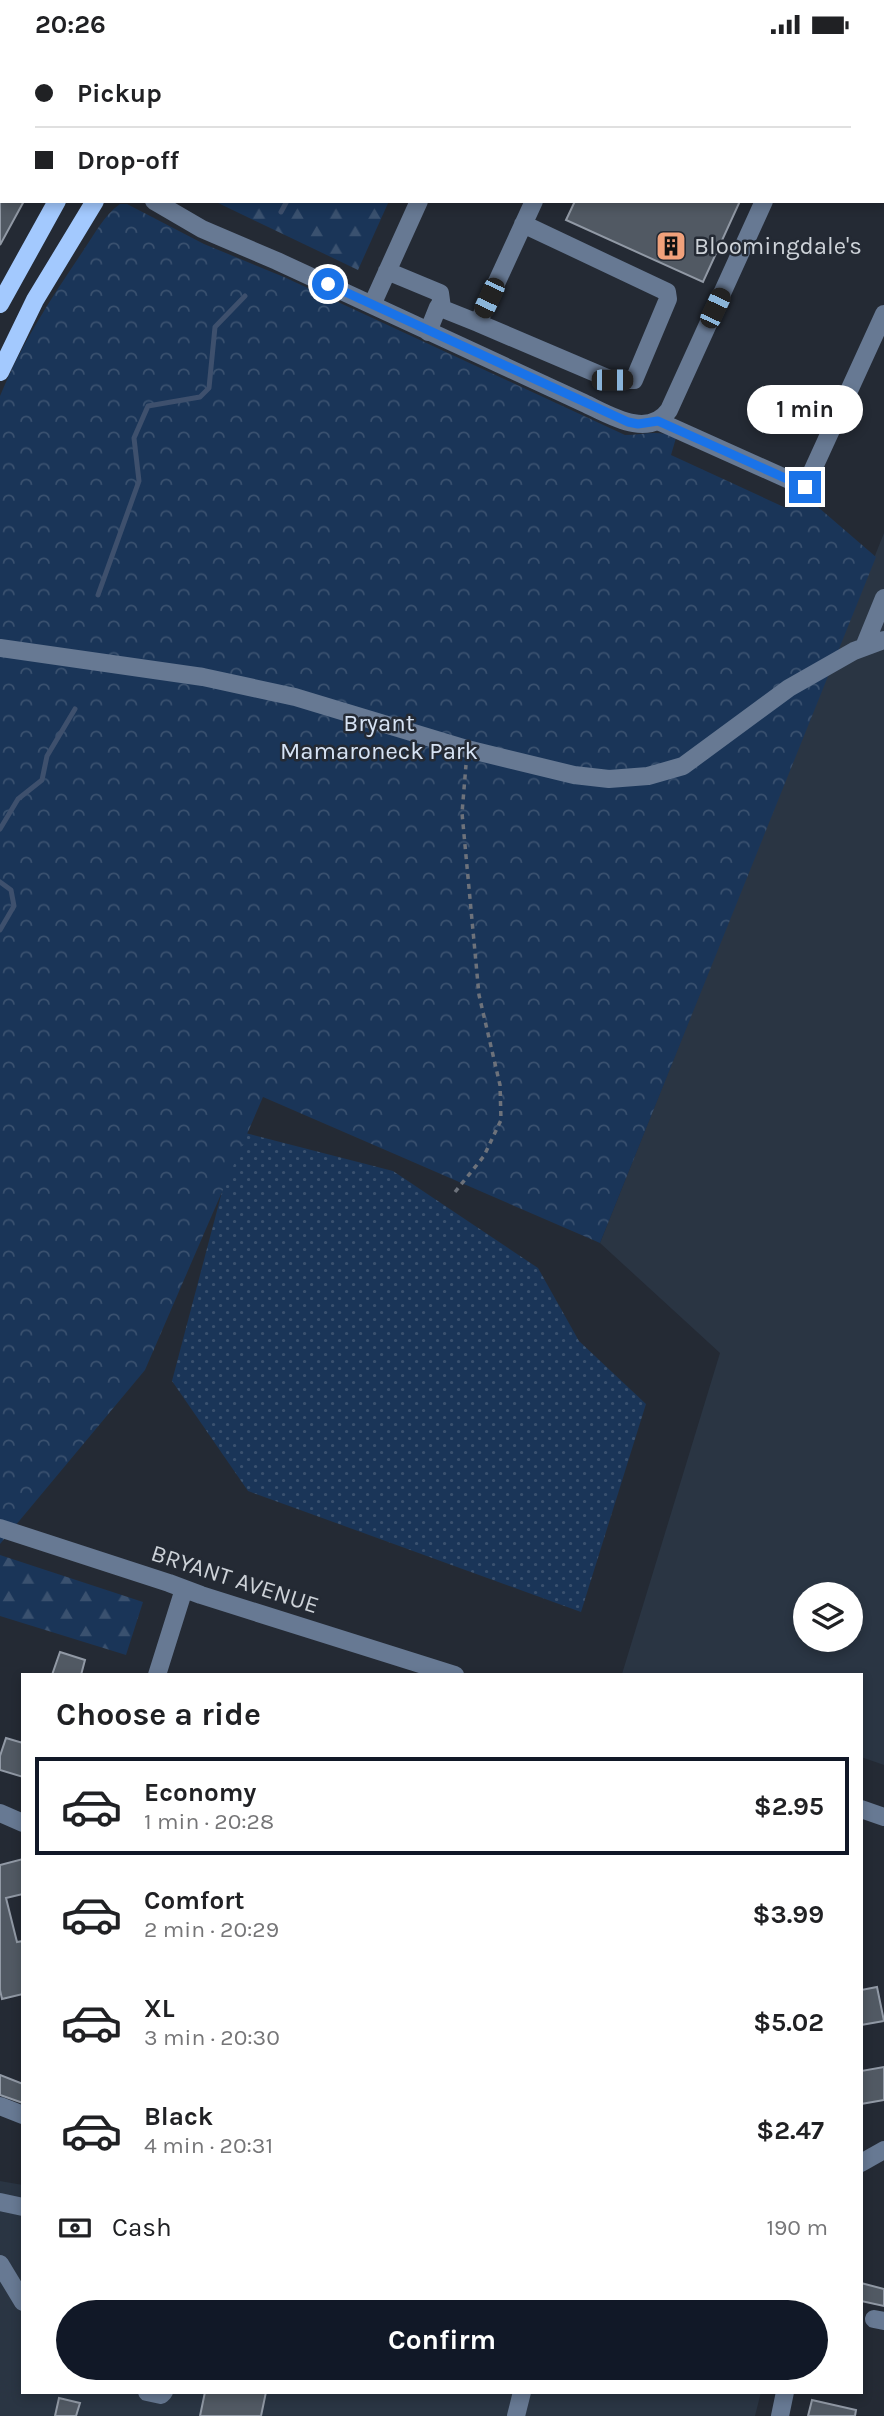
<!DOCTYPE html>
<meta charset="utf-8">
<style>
:root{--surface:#fff;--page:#f6f6f6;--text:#202124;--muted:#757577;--line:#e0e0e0;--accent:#111827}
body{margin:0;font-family:Karla,sans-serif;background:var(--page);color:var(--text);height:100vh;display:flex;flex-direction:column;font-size:26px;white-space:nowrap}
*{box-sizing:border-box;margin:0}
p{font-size:23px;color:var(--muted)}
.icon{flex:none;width:38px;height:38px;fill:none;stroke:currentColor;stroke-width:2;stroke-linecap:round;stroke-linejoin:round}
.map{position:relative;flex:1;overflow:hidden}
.panel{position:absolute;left:21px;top:1624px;width:842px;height:721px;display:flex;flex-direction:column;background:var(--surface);border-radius:0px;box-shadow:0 4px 10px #0003}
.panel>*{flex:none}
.hud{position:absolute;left:0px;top:0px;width:886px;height:154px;box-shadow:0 4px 10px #0003;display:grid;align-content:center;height:154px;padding:0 35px;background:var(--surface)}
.fabs{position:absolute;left:793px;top:1533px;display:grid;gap:14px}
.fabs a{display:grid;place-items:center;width:70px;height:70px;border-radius:50%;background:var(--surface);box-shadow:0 4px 10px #0003;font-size:35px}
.end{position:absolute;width:32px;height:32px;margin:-16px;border:9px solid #1a73e8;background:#fff;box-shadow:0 0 0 4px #fff}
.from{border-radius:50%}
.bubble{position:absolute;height:49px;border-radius:24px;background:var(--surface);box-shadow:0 4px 10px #0003;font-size:23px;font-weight:700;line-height:49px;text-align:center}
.car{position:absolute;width:21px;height:42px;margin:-21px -10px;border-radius:9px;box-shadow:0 0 5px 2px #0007;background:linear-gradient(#222 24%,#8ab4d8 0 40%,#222 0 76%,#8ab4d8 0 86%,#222 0)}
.hud b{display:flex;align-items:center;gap:24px;height:66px;font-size:26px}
.hud b+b{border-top:2px solid var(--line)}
.hud i{width:18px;height:18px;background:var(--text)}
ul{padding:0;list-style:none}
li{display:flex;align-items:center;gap:21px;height:98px;margin:0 14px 10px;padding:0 21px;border:4px solid transparent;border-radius:0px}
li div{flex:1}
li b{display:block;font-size:26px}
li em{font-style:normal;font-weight:700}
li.active{border-color:var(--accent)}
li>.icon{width:63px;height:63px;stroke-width:1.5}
h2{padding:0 35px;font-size:32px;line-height:84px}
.pay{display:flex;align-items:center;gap:18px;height:77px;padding:0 35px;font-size:26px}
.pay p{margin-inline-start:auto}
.primary-button{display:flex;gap:14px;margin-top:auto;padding:14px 35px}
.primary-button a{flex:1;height:80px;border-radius:42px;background:var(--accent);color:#fff;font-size:28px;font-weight:700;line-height:80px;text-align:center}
.status{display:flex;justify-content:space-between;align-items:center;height:49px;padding:0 35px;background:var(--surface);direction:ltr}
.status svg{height:19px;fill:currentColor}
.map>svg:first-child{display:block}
.built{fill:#2a3543;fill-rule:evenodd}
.grass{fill:url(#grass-dots)}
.forest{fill:url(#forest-firs)}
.park{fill:url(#park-crowns)}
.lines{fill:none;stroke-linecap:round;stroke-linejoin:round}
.stream{stroke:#3e506d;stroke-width:5}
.building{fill:#515963;stroke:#9199a5;stroke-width:2}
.path{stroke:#6d727b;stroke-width:3.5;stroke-dasharray:5 5;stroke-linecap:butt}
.minor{stroke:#677993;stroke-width:18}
.major{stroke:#a3c9fe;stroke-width:18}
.route{stroke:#1a73e8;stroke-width:9}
.labels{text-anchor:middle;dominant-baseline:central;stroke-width:5;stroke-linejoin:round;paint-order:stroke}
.poi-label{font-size:24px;fill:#cdd2d8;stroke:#242a34;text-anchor:start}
.park-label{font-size:24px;fill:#d7e3f4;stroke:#242a34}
.street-label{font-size:24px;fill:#cdd2d8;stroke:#242a34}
</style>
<div class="status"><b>20:26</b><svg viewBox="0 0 49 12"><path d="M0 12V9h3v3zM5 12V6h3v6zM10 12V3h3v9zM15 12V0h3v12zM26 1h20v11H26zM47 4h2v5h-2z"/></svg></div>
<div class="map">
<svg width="884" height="2367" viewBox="0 0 884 2367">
<defs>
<pattern id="grass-dots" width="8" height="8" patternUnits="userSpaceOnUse" patternTransform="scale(1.75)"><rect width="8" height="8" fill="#1a3558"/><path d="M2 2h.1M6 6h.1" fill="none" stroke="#3a516f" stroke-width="1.8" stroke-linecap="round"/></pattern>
<pattern id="forest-firs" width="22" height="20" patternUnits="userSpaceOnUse" patternTransform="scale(1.75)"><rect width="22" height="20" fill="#1a3558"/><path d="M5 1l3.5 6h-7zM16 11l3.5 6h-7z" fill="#3a516f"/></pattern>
<pattern id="park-crowns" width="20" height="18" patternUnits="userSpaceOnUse" patternTransform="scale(1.75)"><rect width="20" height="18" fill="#1a3558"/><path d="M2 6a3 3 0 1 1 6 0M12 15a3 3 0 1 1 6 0" fill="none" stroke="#3a516f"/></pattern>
</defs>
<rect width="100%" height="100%" fill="#242a34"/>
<path class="built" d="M 884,484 L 884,1716 L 861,1708 L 861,1626 L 622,1625 L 720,1304 L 600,1194 ZM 805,1545 L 850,1545 L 850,1591 L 805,1591 Z
M 0,2132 L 23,2136 L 23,2343 L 761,2343 L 755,2367 L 0,2367 Z"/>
<path class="grass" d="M 238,1082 L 393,1122 L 538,1219 L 579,1292 L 646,1355 L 581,1563 L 248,1442 L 172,1332 Z"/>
<path class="forest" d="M 214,152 L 389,152 L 358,221 Z
M 0,1506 L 143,1553 L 126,1606 L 0,1567 Z"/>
<path class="park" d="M 120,155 L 127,155 L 204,195 L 284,228 L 625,386 C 644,386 659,380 676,389 L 671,406 L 786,459 L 811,452 L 876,508 L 600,1194 L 263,1048 L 145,1321 L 0,1495 L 0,347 C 21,295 52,248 83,202 C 94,186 104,166 120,155 Z"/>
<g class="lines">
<path class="stream" d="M 363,0 L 364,2
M 281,163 L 287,152
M 98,546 L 139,432 L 134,389 L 148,357 L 200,348 L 209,339 L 215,278 L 245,247
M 0,780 L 18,750 L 42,731 L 47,707 L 75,660
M 0,833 L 11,841 L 14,857 L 0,881"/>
</g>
<path class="building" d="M 0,152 L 24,152 L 0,196 Z
M 575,152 L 740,152 L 703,233 L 566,171 Z
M 60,1603 L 85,1611 L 81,1626 L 52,1626 Z
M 6,1689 L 23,1694 L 23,1728 L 0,1721 L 0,1707 Z
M 23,1810 L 23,1845 L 6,1849 L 17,1893 L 23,1892 L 23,1945 L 2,1950 L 0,1941 L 0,1816 Z
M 877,1938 L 884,1972 L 861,1976 L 861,1941 Z
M 884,2018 L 884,2051 L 861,2055 L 861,2022 Z
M 0,2026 L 23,2035 L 23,2054 L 0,2046 Z
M 861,2234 L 884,2240 L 884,2257 L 861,2252 Z
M 205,2343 L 266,2343 L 261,2367 L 200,2367 Z
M 59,2349 L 80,2354 L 76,2367 L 55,2367 Z
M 812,2351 L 856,2361 L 855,2367 L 808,2367 Z"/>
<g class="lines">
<path class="path" d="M 455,1143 L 484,1107 L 501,1071 L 500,1036 L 479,946 L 462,764 L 466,716"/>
<path class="minor" d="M 44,2 L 45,0
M 488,2 L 489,0
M 604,2 L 605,0
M 833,2 L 835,2
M 154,152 L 202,180 L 277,212 L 584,354 C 608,365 648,391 669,361 L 764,152
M 387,222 L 440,244 L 442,259
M 372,256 L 419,152
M 478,274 L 612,331 L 634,331 L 668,250 L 667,243 L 523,175
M 428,283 L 438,258 L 478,274 L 534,152
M 658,372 L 805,438 L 884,265
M 864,598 L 884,549
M 0,599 L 203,628 L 295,648 L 467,700 L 574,726 L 609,730 L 648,727 L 683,717 L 789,639 L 854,602 L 884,591
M 0,1479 L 169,1534 L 201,1546 L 455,1626
M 157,1626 L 184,1540
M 861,1760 L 884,1768
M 0,1764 L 23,1774
M 0,2057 L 23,2066
M 861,2114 L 884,2101
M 0,2153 L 23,2158
M 0,2215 L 23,2253
M 874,2270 L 884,2272
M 147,2343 L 161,2346 L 164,2343
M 516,2367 L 522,2343
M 780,2367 L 785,2343"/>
<path class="major" d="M 145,2 L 146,0
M 190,2 L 191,0
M 0,255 L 57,152
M 0,323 L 35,251 L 95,152"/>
</g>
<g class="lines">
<path class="route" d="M 328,235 L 628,373 L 638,375 L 658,372 L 805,438"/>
</g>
<defs>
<g id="building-square" transform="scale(1.575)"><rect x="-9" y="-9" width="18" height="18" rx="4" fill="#f1a17b" stroke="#242a34"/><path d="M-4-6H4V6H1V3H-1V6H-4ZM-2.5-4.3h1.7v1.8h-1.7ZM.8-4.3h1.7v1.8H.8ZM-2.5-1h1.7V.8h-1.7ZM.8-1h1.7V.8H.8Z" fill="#111"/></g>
</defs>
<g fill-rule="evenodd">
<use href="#building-square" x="671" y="197"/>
</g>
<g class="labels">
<g class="poi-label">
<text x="694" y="197">Bloomingdale's</text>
</g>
<g class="park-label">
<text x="379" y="674">Bryant<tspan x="379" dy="28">Mamaroneck Park</tspan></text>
</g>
<g class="street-label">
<text transform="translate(235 1530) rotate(18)">BRYANT AVENUE</text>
</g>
</g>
</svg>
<div class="fabs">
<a><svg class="icon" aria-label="layers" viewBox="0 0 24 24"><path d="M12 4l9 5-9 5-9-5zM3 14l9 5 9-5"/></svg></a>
</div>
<i class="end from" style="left:328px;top:235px"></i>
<i class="end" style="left:805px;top:438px"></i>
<div class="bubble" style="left:747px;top:336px;width:116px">1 min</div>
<i class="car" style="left:489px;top:249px;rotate:205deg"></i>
<i class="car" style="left:715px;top:259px;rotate:25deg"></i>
<i class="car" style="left:612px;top:331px;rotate:90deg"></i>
<div class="hud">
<b><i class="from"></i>Pickup</b>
<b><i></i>Drop-off</b>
</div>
<section class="panel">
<h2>Choose a ride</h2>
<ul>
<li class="active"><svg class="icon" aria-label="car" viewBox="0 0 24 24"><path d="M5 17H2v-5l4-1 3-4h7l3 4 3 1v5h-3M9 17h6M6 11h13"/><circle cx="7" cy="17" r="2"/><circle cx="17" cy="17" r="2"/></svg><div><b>Economy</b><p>1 min · 20:28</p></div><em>$2.95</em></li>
<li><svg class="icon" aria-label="car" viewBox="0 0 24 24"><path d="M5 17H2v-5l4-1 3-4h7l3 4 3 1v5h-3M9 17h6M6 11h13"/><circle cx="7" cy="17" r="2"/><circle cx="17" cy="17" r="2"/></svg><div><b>Comfort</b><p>2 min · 20:29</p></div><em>$3.99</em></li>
<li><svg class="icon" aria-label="car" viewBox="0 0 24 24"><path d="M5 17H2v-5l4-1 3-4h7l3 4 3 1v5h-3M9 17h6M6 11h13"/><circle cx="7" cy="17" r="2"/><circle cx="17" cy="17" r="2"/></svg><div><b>XL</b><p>3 min · 20:30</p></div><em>$5.02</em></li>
<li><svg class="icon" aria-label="car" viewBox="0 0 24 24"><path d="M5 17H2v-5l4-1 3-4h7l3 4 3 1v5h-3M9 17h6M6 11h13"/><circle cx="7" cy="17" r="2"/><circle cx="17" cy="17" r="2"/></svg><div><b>Black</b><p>4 min · 20:31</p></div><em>$2.47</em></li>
</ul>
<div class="pay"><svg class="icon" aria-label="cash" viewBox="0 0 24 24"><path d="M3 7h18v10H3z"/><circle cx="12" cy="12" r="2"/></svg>Cash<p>190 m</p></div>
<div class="primary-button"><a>Confirm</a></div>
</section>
</div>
